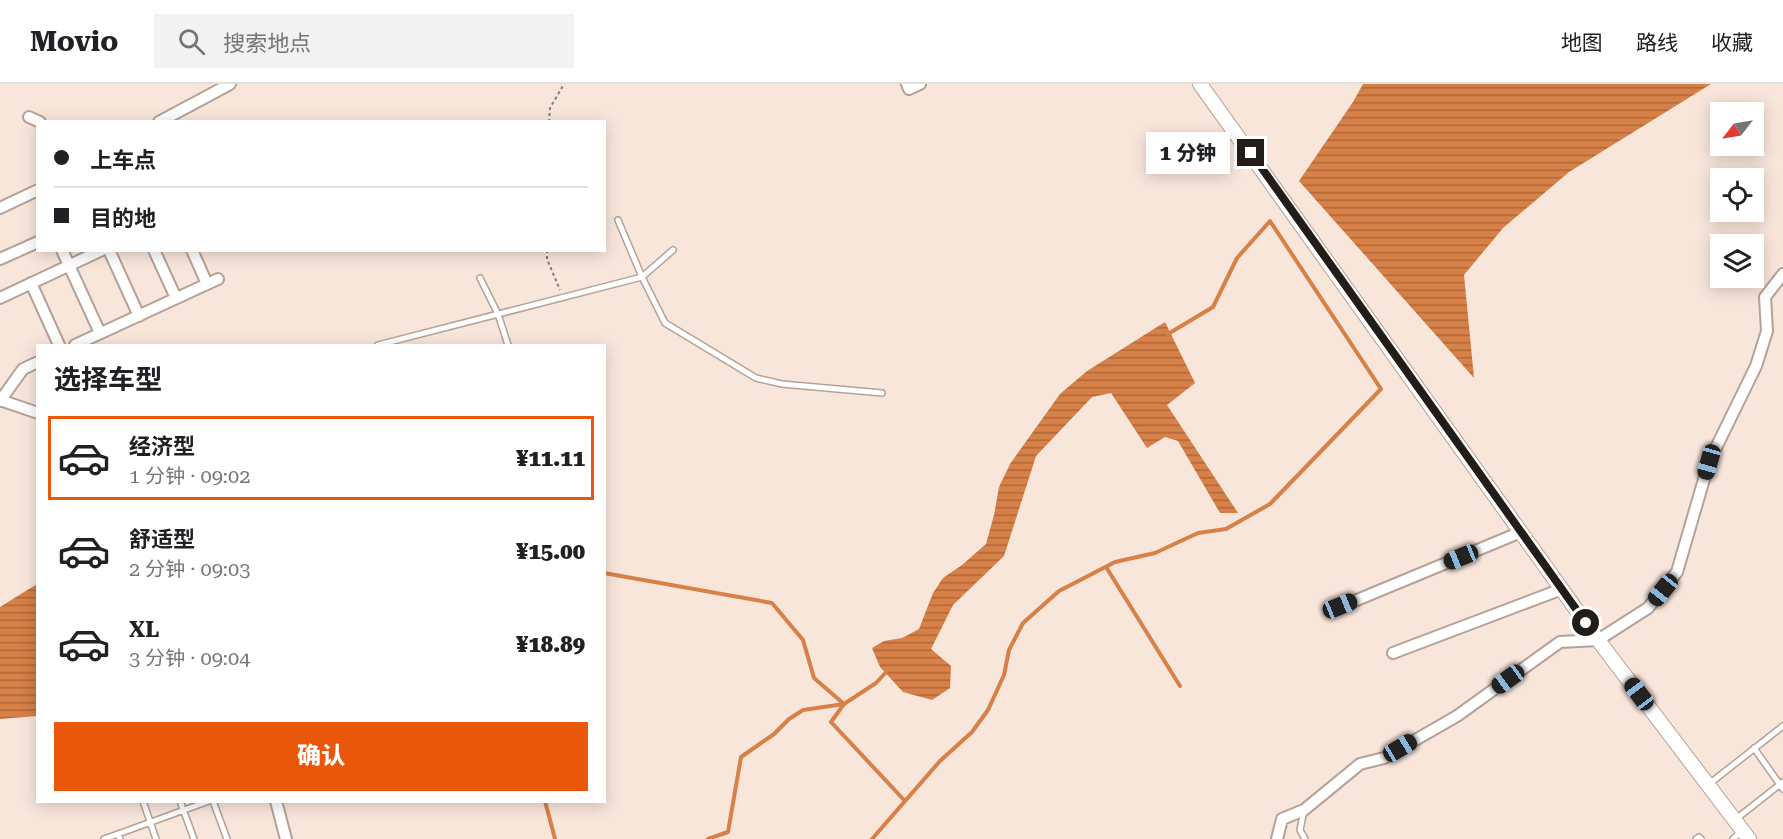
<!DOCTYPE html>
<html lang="zh">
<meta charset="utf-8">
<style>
:root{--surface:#fff;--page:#f2f2f2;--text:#202124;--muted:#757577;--line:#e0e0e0;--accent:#ea580c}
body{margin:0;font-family:"Roboto Serif","Noto Sans SC",serif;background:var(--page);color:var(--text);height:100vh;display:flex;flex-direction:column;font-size:22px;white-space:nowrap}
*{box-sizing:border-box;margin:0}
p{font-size:20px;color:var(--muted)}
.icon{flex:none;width:33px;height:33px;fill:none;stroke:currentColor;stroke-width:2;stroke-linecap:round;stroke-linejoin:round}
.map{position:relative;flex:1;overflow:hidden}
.drawer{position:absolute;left:36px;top:260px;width:570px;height:459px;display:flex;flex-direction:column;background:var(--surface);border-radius:0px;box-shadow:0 3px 15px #0003}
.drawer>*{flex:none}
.top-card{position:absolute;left:36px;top:36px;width:570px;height:132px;border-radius:0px;box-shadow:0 3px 15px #0003;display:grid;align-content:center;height:132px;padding:0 18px;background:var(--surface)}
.needle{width:39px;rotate:239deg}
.controls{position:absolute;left:1710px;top:18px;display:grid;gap:12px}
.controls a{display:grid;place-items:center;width:54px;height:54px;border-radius:0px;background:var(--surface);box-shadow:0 3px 15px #0003;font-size:30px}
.end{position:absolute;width:27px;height:27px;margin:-14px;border:8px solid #231d19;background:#fff;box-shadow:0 0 0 3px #fff}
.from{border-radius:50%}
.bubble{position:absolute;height:42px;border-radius:0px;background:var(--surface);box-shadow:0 3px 15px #0003;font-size:20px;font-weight:800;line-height:42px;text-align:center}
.car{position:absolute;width:18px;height:36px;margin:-18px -9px;border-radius:8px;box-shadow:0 0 4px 2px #0007;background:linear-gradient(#222 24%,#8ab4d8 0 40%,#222 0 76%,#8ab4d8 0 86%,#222 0)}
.top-card b{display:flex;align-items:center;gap:21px;height:57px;font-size:22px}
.top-card b+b{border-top:2px solid var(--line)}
.top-card i{width:15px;height:15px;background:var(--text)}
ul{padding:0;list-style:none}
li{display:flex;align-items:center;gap:18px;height:84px;margin:0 12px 9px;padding:0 6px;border:3px solid transparent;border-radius:0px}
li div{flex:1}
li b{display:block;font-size:22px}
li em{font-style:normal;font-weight:800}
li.active{border-color:var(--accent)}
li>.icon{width:54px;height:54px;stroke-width:1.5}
h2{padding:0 18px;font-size:27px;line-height:72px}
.cta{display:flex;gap:12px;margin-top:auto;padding:12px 18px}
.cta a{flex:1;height:69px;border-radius:0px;background:var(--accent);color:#fff;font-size:24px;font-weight:800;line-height:69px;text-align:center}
header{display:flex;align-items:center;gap:36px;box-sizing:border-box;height:84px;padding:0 30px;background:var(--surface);border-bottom:2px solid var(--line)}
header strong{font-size:28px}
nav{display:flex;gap:33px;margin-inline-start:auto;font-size:21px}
.search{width:420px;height:54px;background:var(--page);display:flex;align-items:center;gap:15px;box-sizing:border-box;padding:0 21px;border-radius:0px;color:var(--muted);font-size:22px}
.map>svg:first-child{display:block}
.water{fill:url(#water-rules)}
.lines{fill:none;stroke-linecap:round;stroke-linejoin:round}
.stream{stroke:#d78047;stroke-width:4}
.service-casing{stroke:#b4a298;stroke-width:8}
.minor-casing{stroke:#b4a298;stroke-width:14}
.tertiary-casing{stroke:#b4a298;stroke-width:16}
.path{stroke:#857972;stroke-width:2;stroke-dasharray:3 3;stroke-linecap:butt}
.service{stroke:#fff;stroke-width:5}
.minor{stroke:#fff;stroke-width:10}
.tertiary{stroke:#fff;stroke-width:14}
.route{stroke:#231d19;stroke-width:8}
</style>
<header>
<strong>Movio</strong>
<div class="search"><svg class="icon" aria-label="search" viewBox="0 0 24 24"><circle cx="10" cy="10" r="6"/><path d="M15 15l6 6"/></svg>搜索地点</div>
<nav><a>地图</a><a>路线</a><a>收藏</a></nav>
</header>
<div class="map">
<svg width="1783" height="755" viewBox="0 0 1783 755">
<defs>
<pattern id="water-rules" width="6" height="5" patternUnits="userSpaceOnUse" patternTransform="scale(1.5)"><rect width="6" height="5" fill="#d78047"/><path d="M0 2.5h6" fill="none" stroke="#ae683a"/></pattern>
</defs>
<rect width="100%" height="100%" fill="#f9e6db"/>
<path class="water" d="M 1363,0 L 1711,0 L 1569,88 L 1503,144 L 1464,191 L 1474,294 L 1299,97 L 1353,18 Z
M 1165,238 L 1195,299 L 1167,321 L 1238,429 L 1220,429 L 1178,357 L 1165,353 L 1147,364 L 1111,309 L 1092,313 L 1036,372 L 1004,472 L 953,521 L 931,565 L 951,582 L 950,604 L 932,616 L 903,608 L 880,583 L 872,564 L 884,557 L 902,554 L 919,545 L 933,509 L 943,494 L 962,481 L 986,460 L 994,431 L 999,403 L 1010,380 L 1060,310 L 1087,287 Z
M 37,500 L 37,632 L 0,635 L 0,523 Z"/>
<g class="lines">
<path class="stream" d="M 1106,483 L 1180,602
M 604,489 L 772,519 L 803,556 L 814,594 L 844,620 L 876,599 L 889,585
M 545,717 L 555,755
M 708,755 L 728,748 L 741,673 L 774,650 L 789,635 L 803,626 L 844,620 L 831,638 L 905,717
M 872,755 L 940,677 L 972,648 L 988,626 L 1004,591 L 1009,566 L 1023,539 L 1059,507 L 1115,478 L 1155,469 L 1198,449 L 1226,445 L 1270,420 L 1381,305 L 1270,137 L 1237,174 L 1213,223 L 1168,250"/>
<g class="service-casing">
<path id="service" d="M 618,136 L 642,193 L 673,166
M 480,194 L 498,230 L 508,261
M 378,261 L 642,193 L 665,239 L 756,294 L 782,300 L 882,309
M 1754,664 L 1783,705
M 1709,700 L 1783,642
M 143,717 L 156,755
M 180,717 L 194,755
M 213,717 L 227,755
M 1304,726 L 1300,746 L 1305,755
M 1736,735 L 1783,698
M 118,750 L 209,717
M 104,755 L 118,750 L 120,755
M 1696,755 L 1699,753 L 1701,755
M 1733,755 L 1741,748"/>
</g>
<g class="minor-casing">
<path id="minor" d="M 907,0 L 909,5 L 920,0
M 29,33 L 40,38
M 159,38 L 230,0
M 0,124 L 38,106
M 62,166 L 100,249
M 109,166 L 139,232
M 154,166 L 176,214
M 192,166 L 207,200
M 0,175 L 38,158
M 31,199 L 59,261
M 0,214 L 102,166
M 75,261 L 218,195
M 0,316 L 38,329
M 0,317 L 23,285 L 38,278
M 1340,523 L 1521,448
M 1393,569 L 1562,505
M 276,717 L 286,755
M 1277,755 L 1282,735 L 1304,726 L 1360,680 L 1384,674 L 1457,632 L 1560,558 L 1598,556 L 1648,524 L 1677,488 L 1709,378 L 1756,282 L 1767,247 L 1765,213 L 1783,190"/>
</g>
<g class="tertiary-casing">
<path id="tertiary" d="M 1200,0 L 1598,556 L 1749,755"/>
</g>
<path class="path" d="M 549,38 L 550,24 L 564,0
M 547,166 L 547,175 L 560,206"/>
<use href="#service" class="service"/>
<use href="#minor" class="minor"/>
<use href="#tertiary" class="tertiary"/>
</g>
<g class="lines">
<path class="route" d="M 1251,69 L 1586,539"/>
</g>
</svg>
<div class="controls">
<a><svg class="needle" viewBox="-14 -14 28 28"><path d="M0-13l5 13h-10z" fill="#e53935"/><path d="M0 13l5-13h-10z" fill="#757577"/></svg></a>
<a><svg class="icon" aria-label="locate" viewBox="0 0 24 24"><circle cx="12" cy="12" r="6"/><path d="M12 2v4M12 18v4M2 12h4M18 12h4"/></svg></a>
<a><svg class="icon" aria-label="layers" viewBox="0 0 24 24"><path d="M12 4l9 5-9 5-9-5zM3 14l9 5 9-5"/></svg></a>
</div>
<i class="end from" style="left:1586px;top:539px"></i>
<i class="end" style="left:1251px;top:69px"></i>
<div class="bubble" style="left:1146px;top:48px;width:84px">1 分钟</div>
<i class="car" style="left:1709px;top:378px;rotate:196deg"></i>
<i class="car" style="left:1461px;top:473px;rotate:248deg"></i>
<i class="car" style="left:1663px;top:506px;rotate:219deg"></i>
<i class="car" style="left:1340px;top:522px;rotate:68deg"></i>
<i class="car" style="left:1508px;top:595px;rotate:234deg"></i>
<i class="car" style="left:1639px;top:610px;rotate:323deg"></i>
<i class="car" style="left:1400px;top:664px;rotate:59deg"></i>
<div class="top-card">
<b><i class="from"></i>上车点</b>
<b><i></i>目的地</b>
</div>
<section class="drawer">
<h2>选择车型</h2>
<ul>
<li class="active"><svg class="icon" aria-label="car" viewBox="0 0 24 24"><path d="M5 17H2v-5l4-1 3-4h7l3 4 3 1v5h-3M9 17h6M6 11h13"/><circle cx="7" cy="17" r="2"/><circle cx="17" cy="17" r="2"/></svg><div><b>经济型</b><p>1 分钟 · 09:02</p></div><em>¥11.11</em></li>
<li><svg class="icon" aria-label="car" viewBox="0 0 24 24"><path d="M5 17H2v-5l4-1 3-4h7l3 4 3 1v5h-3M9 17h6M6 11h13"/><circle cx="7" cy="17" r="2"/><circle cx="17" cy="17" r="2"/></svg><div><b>舒适型</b><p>2 分钟 · 09:03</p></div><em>¥15.00</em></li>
<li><svg class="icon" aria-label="car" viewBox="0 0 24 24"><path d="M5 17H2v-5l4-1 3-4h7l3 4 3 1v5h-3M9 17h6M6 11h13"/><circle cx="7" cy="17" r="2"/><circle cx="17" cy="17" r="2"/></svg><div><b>XL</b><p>3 分钟 · 09:04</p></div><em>¥18.89</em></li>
</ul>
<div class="cta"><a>确认</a></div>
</section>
</div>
